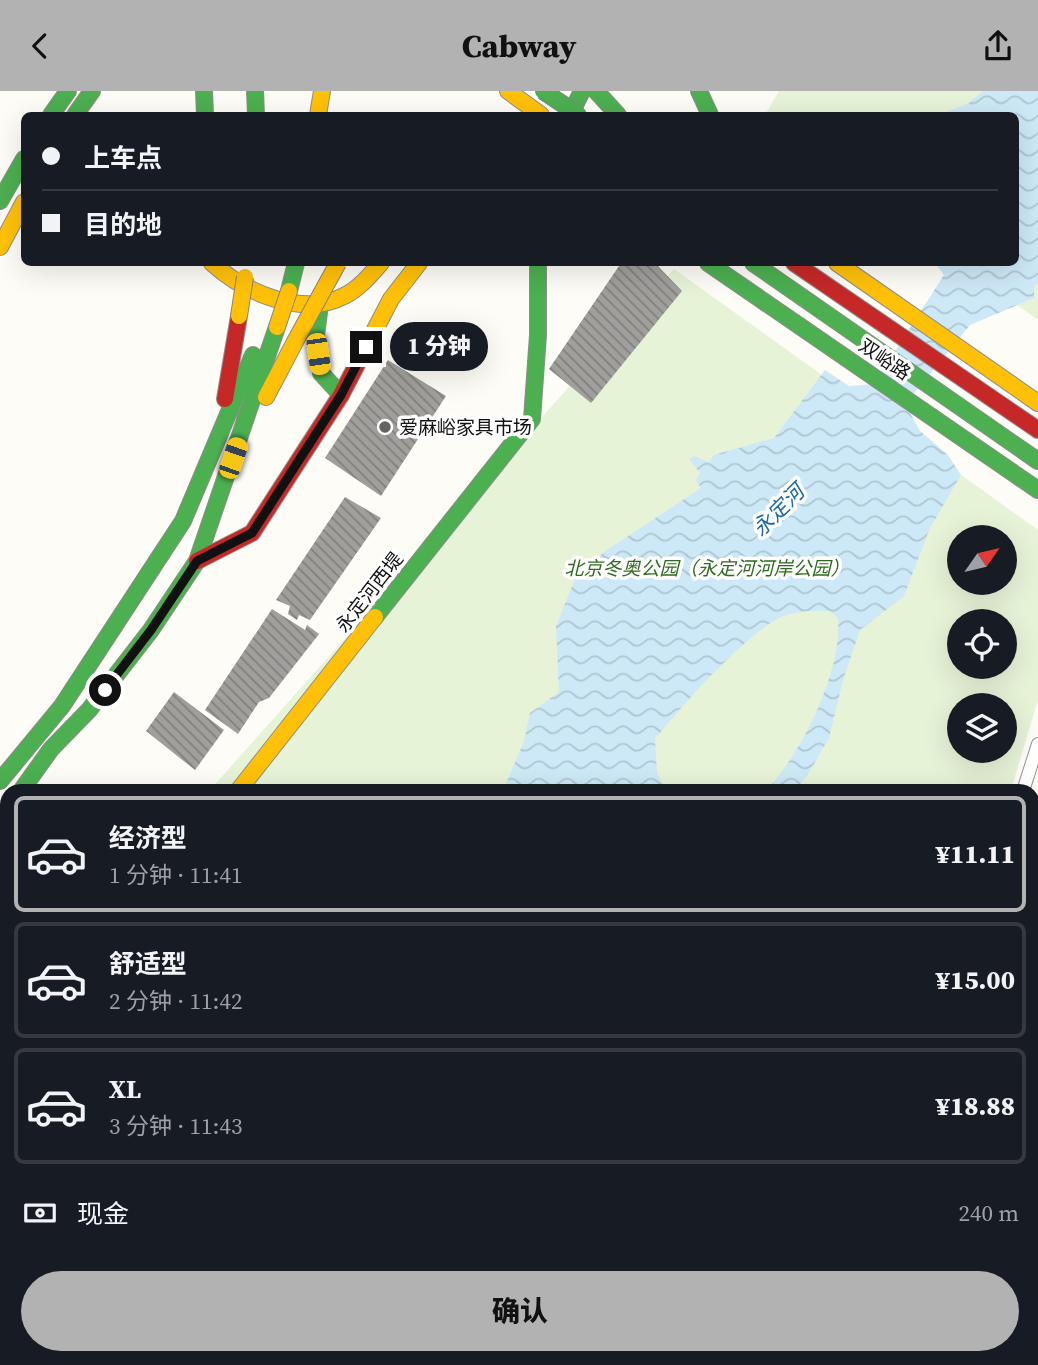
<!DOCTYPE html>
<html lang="zh">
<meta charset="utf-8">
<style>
:root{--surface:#171b24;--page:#20242c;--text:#f1f3f6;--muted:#9ea1a6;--line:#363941;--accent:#b2b2b3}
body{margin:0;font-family:"Source Serif 4","Noto Sans SC",serif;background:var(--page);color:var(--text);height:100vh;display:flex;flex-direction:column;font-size:26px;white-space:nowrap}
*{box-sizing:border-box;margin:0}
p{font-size:23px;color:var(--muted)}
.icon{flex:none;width:38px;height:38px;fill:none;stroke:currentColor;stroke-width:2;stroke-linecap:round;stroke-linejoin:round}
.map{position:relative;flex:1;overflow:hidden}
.panel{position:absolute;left:0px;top:693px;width:1040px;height:581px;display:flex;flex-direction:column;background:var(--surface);border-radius:21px 21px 0 0;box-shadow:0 7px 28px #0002}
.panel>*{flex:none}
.top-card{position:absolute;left:21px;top:21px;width:998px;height:154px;border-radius:10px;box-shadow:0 7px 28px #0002;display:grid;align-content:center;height:154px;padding:0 21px;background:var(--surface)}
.needle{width:46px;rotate:56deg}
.controls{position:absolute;left:947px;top:434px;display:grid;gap:14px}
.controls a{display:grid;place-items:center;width:70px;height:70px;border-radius:50%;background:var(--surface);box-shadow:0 7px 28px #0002;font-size:35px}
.end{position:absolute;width:32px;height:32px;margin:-16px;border:9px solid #111;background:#fff;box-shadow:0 0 0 4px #fff}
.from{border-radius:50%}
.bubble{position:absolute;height:49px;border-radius:24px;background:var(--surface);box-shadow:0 7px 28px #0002;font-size:23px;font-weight:800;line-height:49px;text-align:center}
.car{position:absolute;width:21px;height:42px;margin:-21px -10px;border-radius:9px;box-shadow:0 0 5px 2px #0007;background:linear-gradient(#f5c518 24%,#345 0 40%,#f5c518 0 76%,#345 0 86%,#f5c518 0)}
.top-card b{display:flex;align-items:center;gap:24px;height:66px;font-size:26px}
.top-card b+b{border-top:2px solid var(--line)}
.top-card i{width:18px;height:18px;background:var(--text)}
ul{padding:12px 0 0;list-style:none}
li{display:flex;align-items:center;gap:21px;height:116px;margin:0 14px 10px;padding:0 7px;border:4px solid var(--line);border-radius:10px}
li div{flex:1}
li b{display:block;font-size:26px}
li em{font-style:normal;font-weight:800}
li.current{border-color:var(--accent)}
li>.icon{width:63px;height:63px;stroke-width:1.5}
.pay{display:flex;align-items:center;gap:18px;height:77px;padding:0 21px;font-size:26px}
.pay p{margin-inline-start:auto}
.button{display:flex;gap:14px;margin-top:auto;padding:14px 21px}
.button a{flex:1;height:80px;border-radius:42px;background:var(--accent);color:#111;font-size:28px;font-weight:800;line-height:80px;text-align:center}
header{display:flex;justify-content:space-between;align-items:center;height:91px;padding:0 21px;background:var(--accent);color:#111;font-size:32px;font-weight:800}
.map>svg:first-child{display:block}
.green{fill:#e7f3d7;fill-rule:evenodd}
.water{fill:url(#water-waves)}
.building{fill:url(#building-back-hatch)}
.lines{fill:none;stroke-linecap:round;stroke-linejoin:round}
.street-casing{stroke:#979795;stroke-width:14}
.fast-casing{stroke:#8e8d8b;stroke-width:18}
.slow-casing{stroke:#8e8d8b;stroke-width:18}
.jam-casing{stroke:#8e8d8b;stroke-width:18}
.street{stroke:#fffffe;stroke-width:12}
.fast{stroke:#4caf50;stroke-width:16}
.slow{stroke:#ffc107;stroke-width:16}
.jam{stroke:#c62828;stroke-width:16}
.fast-bridge-casing{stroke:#858482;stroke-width:18;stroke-linecap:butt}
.slow-bridge-casing{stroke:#858482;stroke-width:18;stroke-linecap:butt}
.fast-bridge{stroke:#4caf50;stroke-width:16}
.slow-bridge{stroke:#ffc107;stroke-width:16}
.route{stroke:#111;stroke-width:9}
.poi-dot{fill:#646362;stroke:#fff;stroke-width:2.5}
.labels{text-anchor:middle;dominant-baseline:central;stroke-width:7;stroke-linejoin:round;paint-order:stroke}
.street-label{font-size:19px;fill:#111;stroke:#fff}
.poi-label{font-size:19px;fill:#111;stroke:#fff;text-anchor:start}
.park-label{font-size:19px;font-style:italic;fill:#2f6b1f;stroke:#fff}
.water-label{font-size:21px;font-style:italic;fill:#1768a6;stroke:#fff}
</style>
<header><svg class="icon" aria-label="back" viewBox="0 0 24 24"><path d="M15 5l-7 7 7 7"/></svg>Cabway<svg class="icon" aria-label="share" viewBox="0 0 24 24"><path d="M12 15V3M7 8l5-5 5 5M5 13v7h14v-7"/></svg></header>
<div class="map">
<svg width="1038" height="1274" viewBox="0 0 1038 1274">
<defs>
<pattern id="water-waves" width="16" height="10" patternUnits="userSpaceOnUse" patternTransform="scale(1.75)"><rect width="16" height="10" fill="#cde8f7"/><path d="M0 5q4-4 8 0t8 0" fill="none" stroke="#afc6d3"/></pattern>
<pattern id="building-back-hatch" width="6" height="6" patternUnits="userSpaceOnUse" patternTransform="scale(1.75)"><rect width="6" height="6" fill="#a19f9c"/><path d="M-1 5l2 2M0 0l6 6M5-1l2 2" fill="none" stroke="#82807e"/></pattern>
</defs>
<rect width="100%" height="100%" fill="#fdfcf7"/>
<path class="green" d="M 779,0 L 1038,0 L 1038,229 L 958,172 L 1015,172 L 1015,24 L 765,24 Z
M 674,178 L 1038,439 L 1038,609 L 1013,692 L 1003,700 L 209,700 ZM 959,446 L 1004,446 L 1004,492 L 959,492 ZM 959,530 L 1004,530 L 1004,576 L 959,576 ZM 959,614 L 1004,614 L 1004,660 L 959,660 Z
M 7,792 L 7,1267 L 458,1267 L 452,1274 L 0,1274 L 0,802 Z"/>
<path class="water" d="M 983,0 L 1038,0 L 1038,192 L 1034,195 L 1034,207 L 970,234 L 905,313 L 920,340 L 948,364 L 961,384 L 930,437 L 904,505 L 860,539 L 843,589 L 829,647 L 807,685 L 794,700 L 765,700 C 801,665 843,578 838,527 L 830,520 C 817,519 799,520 786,524 C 751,536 680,617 655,648 L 657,682 L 667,700 L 503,700 L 524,650 L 530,622 L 559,601 L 556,535 L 577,483 L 607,459 L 701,397 L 696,389 L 700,382 L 689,368 L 694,365 L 709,371 L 714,364 L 774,347 L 825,279 L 849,295 L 874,293 L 944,184 L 935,172 L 1015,172 L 1015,24 L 939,24 L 969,12 Z
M 105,1267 L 206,1267 L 201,1274 L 103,1274 Z"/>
<path class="building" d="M 621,172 L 655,172 L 682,200 L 591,312 L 549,278 Z
M 388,269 L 446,305 L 381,405 L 325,367 Z
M 345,406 L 381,427 L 310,529 L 299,524 L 297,529 L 288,523 L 290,515 L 276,509 Z
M 272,518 L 305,539 L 307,534 L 319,543 L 269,607 L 259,611 L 238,643 L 205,619 Z
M 174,601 L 224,639 L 195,679 L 146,640 Z"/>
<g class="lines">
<g class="street-casing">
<path id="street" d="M 1023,700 L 1038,653
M 1032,749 L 1038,754
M 1032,1012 L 1038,1017
M 1032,1154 L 1038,1147
M 1032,1227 L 1038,1230
M 645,1267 L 649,1274
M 450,1274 L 453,1267
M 948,1274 L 953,1267"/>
</g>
<g class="fast-casing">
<path id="fast" d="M 204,0 L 205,24
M 255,0 L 256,24
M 596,0 L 618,24
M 699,0 L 710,24
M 51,24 L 68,0
M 75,24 L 92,0
M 570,24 L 582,0
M 0,110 L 24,68
M 708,172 L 1038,399
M 753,172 L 1038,370
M 289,200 L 296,172
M 320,214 L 316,244 L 321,282 L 341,304
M 375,526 L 532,328 L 538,244 L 538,172
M 0,690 L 62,615 L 183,430 L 253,264
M 21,700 L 51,658 L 89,619 L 151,539 L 197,470 L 277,236
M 0,1032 L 7,1022"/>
</g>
<g class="slow-casing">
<path id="slow" d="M 508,0 L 541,24
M 318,24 L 322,0
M 0,156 L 24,111
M 212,172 C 244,201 302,227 344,205 C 359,198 370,184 381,172
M 837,172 L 1038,312
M 366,256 L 391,208 L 419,172
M 266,306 L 298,245
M 238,700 L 375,526"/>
</g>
<g class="jam-casing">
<path id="jam" d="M 794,172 L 1038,339
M 225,308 L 239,225
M 197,470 L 252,442 L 341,304 L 366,256
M 0,728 L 7,719"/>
</g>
<use href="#street" class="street"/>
<use href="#fast" class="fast"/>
<use href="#slow" class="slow"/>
<use href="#jam" class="jam"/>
<g class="fast-bridge-casing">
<path id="fast-bridge" d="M 543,0 L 579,24"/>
</g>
<g class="slow-bridge-casing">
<path id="slow-bridge" d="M 239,225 L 245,186
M 277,236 L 289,200
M 298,245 L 338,172"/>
</g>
<use href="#fast-bridge" class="fast-bridge"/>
<use href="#slow-bridge" class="slow-bridge"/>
</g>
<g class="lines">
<path class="route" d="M 105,599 L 151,539 L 197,470 L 252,442 L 341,304 L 366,256"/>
</g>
<circle class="poi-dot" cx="385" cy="336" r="7"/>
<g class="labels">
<g class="street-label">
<text transform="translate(885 268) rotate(34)">双峪路</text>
<text transform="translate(369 501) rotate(-52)">永定河西堤</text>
</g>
<g class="poi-label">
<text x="399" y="336">爱麻峪家具市场</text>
</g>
<g class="park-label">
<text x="707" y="477">北京冬奥公园（永定河河岸公园）</text>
</g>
<g class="water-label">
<text transform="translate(778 419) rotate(-45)">永定河</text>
</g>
</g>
</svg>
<div class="controls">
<a><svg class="needle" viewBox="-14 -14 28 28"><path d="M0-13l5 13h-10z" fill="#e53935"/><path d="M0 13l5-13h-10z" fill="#9ea1a6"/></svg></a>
<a><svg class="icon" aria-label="locate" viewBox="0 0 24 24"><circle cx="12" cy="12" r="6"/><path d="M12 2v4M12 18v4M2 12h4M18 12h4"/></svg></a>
<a><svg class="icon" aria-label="layers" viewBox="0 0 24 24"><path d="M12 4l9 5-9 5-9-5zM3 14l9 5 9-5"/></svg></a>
</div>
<i class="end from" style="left:105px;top:599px"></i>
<i class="end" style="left:366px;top:256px"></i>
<div class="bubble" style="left:390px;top:231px;width:98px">1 分钟</div>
<i class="car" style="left:318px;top:263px;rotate:172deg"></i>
<i class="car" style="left:233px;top:367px;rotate:19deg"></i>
<div class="top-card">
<b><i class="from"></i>上车点</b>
<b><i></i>目的地</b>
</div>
<section class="panel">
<ul>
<li class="current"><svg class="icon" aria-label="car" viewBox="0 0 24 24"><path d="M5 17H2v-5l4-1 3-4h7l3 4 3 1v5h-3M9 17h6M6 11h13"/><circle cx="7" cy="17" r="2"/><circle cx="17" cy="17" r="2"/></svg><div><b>经济型</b><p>1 分钟 · 11:41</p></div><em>¥11.11</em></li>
<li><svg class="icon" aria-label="car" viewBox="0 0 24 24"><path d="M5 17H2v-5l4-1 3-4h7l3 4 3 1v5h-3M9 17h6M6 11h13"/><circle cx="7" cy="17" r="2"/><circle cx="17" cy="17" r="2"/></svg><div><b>舒适型</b><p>2 分钟 · 11:42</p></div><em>¥15.00</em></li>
<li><svg class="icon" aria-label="car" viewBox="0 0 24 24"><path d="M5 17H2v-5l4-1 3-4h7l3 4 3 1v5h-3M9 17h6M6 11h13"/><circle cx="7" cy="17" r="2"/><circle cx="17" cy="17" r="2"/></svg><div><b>XL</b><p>3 分钟 · 11:43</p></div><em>¥18.88</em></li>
</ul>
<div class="pay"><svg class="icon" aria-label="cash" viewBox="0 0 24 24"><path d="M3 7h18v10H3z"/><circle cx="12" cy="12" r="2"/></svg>现金<p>240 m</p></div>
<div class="button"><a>确认</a></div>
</section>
</div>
